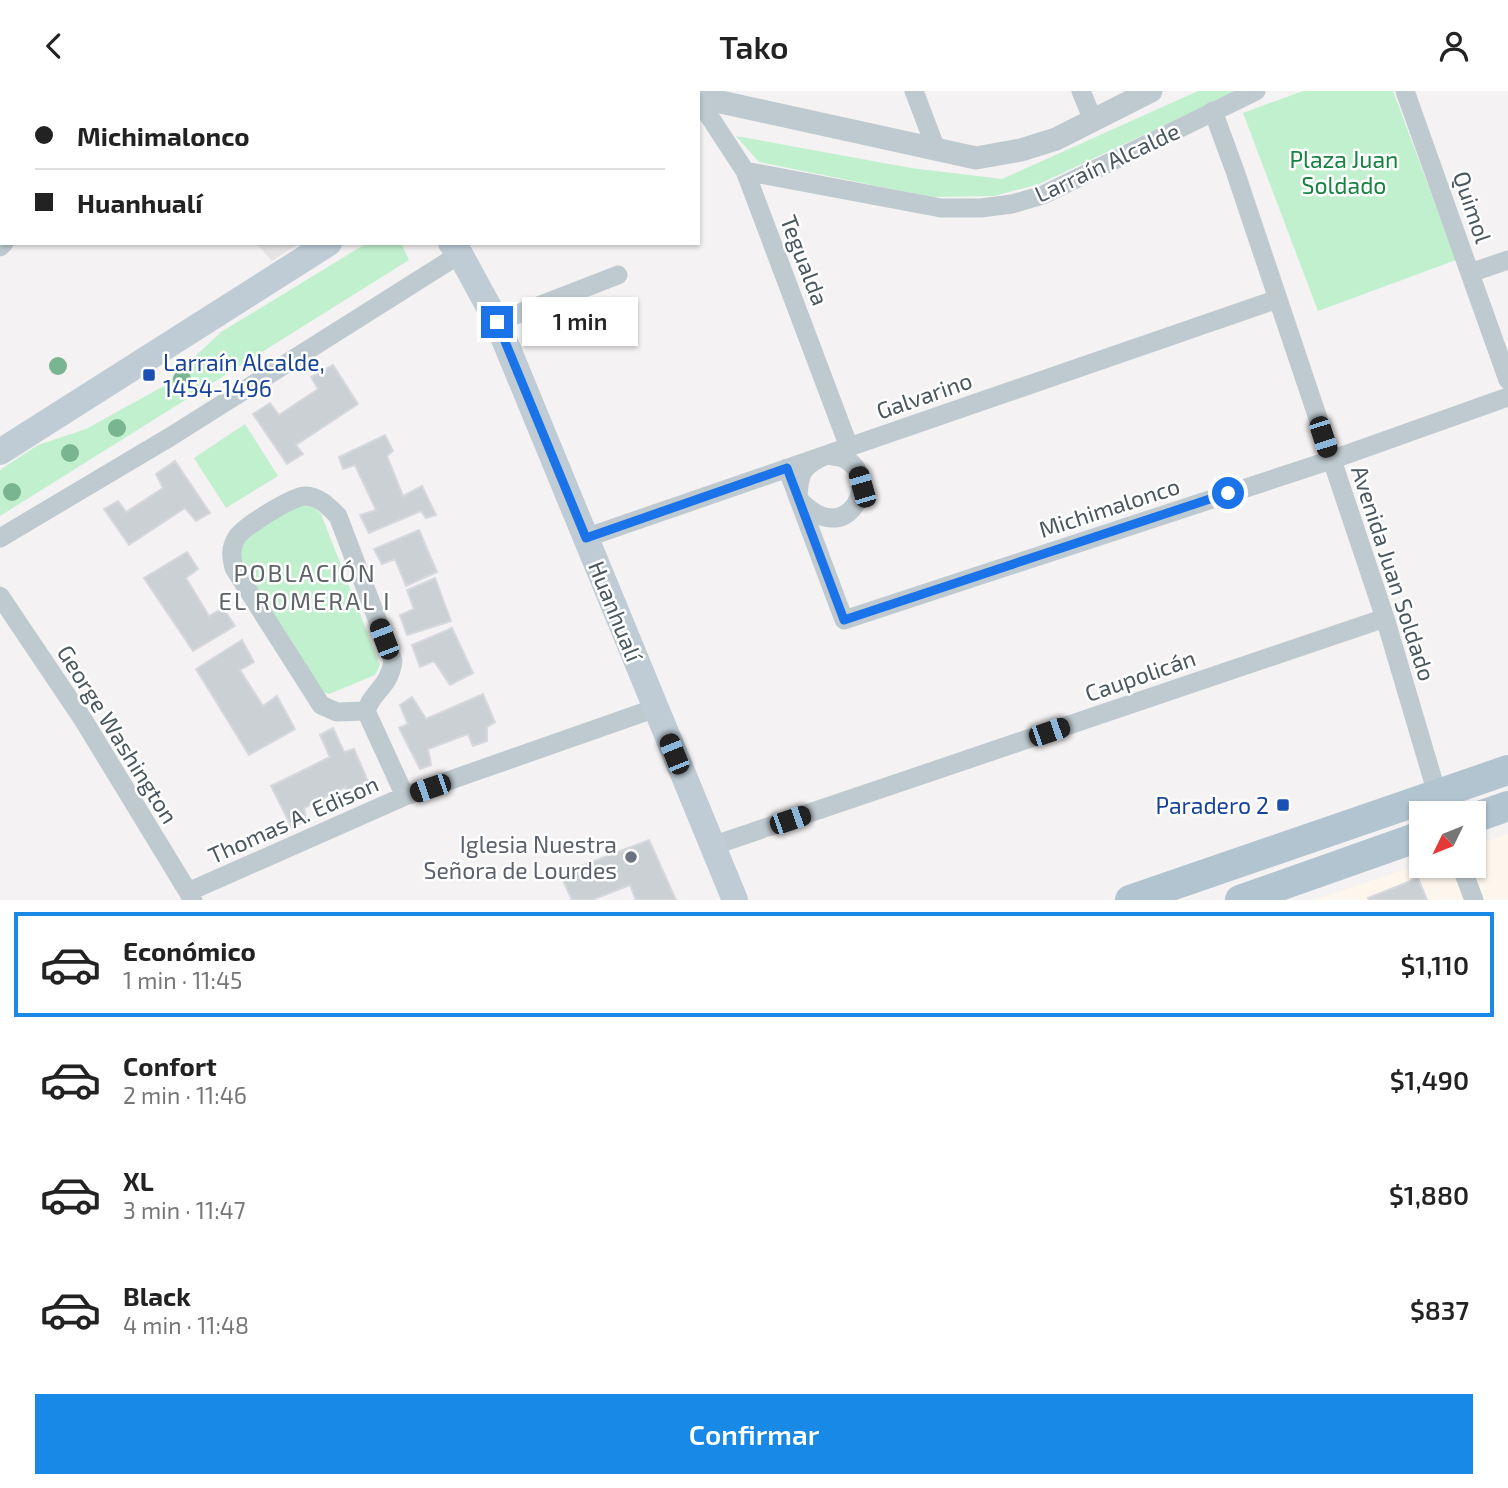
<!DOCTYPE html>
<html lang="es">
<meta charset="utf-8">
<style>
:root{--surface:#fff;--page:#f6f6f6;--text:#222;--muted:#767676;--line:#e0e0e0;--accent:#1889e7}
body{margin:0;font-family:"Exo 2",sans-serif;background:var(--page);color:var(--text);height:100vh;display:flex;flex-direction:column;font-size:26px;white-space:nowrap}
*{box-sizing:border-box;margin:0}
p{font-size:23px;color:var(--muted)}
.icon{flex:none;width:38px;height:38px;fill:none;stroke:currentColor;stroke-width:2;stroke-linecap:round;stroke-linejoin:round}
.map{position:relative;height:809px;overflow:hidden}
.details{display:flex;flex-direction:column;background:var(--surface);flex:1}
.details>*{flex:none}
.top-card{position:absolute;left:0px;top:0px;width:700px;height:154px;box-shadow:0 2px 5px #0004;display:grid;align-content:center;height:154px;padding:0 35px;background:var(--surface)}
.needle{width:46px;rotate:227deg}
.fabs{position:absolute;left:1409px;top:710px;display:grid;gap:14px}
.fabs a{display:grid;place-items:center;width:77px;height:77px;border-radius:0px;background:var(--surface);box-shadow:0 2px 5px #0004;font-size:35px}
.end{position:absolute;width:32px;height:32px;margin:-16px;border:9px solid #1a73e8;background:#fff;box-shadow:0 0 0 4px #fff}
.from{border-radius:50%}
.bubble{position:absolute;height:49px;border-radius:0px;background:var(--surface);box-shadow:0 2px 5px #0004;font-size:23px;font-weight:600;line-height:49px;text-align:center}
.car{position:absolute;width:21px;height:42px;margin:-21px -10px;border-radius:9px;box-shadow:0 0 5px 2px #0007;background:linear-gradient(#222 24%,#8ab4d8 0 40%,#222 0 76%,#8ab4d8 0 86%,#222 0)}
.top-card b{display:flex;align-items:center;gap:24px;height:66px;font-size:26px}
.top-card b+b{border-top:2px solid var(--line)}
.top-card i{width:18px;height:18px;background:var(--text)}
ul{padding:12px 0 0;list-style:none}
li{display:flex;align-items:center;gap:21px;height:105px;margin:0 14px 10px;padding:0 21px;border:4px solid transparent;border-radius:0px}
li div{flex:1}
li b{display:block;font-size:26px}
li em{font-style:normal;font-weight:600}
li.selected{border-color:var(--accent)}
li>.icon{width:63px;height:63px;stroke-width:1.5}
.action{display:flex;gap:14px;margin-top:auto;padding:14px 35px}
.action a{flex:1;height:80px;border-radius:0px;background:var(--accent);color:#fff;font-size:28px;font-weight:600;line-height:80px;text-align:center}
header{display:flex;justify-content:space-between;align-items:center;height:91px;padding:0 35px;background:var(--surface);font-size:32px;font-weight:600}
.map>svg:first-child{display:block}
.commercial{fill:#fdf6ed}
.education{fill:#e5e3e4}
.green{fill:#c1f0ce}
.building{fill:#cbd0d4;stroke:#d6d8dd;stroke-width:2}
.lines{fill:none;stroke-linecap:round;stroke-linejoin:round}
.minor{stroke:#bfcad0;stroke-width:19}
.tertiary{stroke:#bfcad0;stroke-width:23}
.secondary{stroke:#bfccd5;stroke-width:26}
.primary{stroke:#b1c4d0;stroke-width:30}
.tree{fill:#7ab591}
.route{stroke:#1a73e8;stroke-width:9}
.transit-dot{fill:#1a4fb4;stroke:#fff;stroke-width:2.5}
.worship-dot{fill:#6b7280;stroke:#fff;stroke-width:2.5}
.labels{text-anchor:middle;dominant-baseline:central;stroke-width:5;stroke-linejoin:round;paint-order:stroke}
.park-label{font-size:23px;fill:#178341;stroke:#fff}
.street-label{font-size:23px;fill:#49575f;stroke:#fff}
.transit-label{font-size:23px;fill:#164399;stroke:#fff;text-anchor:start}
.worship-label{font-size:23px;fill:#5b616d;stroke:#fff;text-anchor:end}
.neighbourhood-label{font-size:24px;letter-spacing:2px;fill:#5e6367;stroke:#fff}
</style>
<header><svg class="icon" aria-label="back" viewBox="0 0 24 24"><path d="M15 5l-7 7 7 7"/></svg>Tako<svg class="icon" aria-label="person" viewBox="0 0 24 24"><circle cx="12" cy="8" r="4"/><path d="M4 21q1-7 8-7t8 7"/></svg></header>
<div class="map">
<svg width="1508" height="809" viewBox="0 0 1508 809">
<rect width="100%" height="100%" fill="#f4f2f2"/>
<path class="commercial" d="M 1508,743 L 1508,809 L 1314,809 L 1421,773 L 1421,775 L 1474,775 L 1474,755 Z"/>
<path class="education" d="M 256,152 L 299,152 L 272,170 Z"/>
<path class="green" d="M 1198,0 L 1237,0 L 1039,93 L 994,105 L 931,106 L 759,71 L 736,45 L 911,77 L 1002,88 Z
M 1303,0 L 1393,0 L 1456,169 L 1318,220 L 1243,22 Z
M 367,152 L 401,152 L 409,169 L 0,425 L 0,379 L 38,354 L 86,338 L 164,295 L 221,241 Z
M 245,333 L 278,385 L 226,417 L 194,367 Z
M 298,412 L 314,417 L 321,423 L 380,574 L 375,584 L 329,603 L 323,601 L 238,465 L 241,449 Z"/>
<path class="building" d="M 333,274 L 358,313 L 296,354 L 303,363 L 287,373 L 253,323 L 270,312 L 279,324 L 318,298 L 311,286 Z
M 385,344 L 393,360 L 387,365 L 403,405 L 422,395 L 436,424 L 426,427 L 421,420 L 369,442 L 360,424 L 376,419 L 355,374 L 343,378 L 339,366 Z
M 175,370 L 210,422 L 196,430 L 185,417 L 129,454 L 104,418 L 118,410 L 126,421 L 163,397 L 156,383 Z
M 419,439 L 437,481 L 406,495 L 395,468 L 382,473 L 374,458 Z
M 187,461 L 198,478 L 186,487 L 209,525 L 223,517 L 235,535 L 193,560 L 144,487 Z
M 435,487 L 451,530 L 407,544 L 400,524 L 414,518 L 407,499 Z
M 452,537 L 473,582 L 450,594 L 434,570 L 420,576 L 412,554 Z
M 242,549 L 254,571 L 240,579 L 263,615 L 277,605 L 295,638 L 249,664 L 196,578 Z
M 483,603 L 495,631 L 487,636 L 487,650 L 473,655 L 468,643 L 428,658 L 431,674 L 420,678 L 399,637 L 408,633 L 400,614 L 412,606 L 426,628 Z
M 333,637 L 344,661 L 354,658 L 373,702 L 352,710 L 345,696 L 304,717 L 306,728 L 292,737 L 271,695 L 330,666 L 320,644 Z
M 649,749 L 676,809 L 636,809 L 630,794 L 592,809 L 572,809 L 560,783 Z
M 1418,787 L 1427,809 L 1369,809 L 1368,807 Z"/>
<g class="lines">
<path class="minor" d="M 914,0 L 936,58
M 1081,0 L 1093,29
M 1405,0 L 1508,289
M 557,2 L 559,0
M 698,8 L 745,80 L 849,356
M 1213,20 L 1235,80 L 1385,527 L 1443,723
M 0,59 L 2,61
M 745,80 L 941,117 L 981,117 L 1012,113 L 1043,104 L 1256,0
M 0,156 L 4,152
M 1470,182 L 1508,169
M 497,231 L 618,184
M 826,364 C 831,365 838,365 843,367 C 885,386 846,463 798,407 C 799,381 802,375 826,364 Z
M 787,377 L 844,529 L 1331,369 L 1508,306
M 0,447 L 170,346 L 460,163
M 585,447 L 1278,208
M 0,505 L 84,630 L 193,809
M 366,620 L 337,621 L 321,614 L 234,477 C 231,465 230,457 237,446 C 243,436 294,404 306,405 C 320,406 329,416 338,425 L 393,570 C 389,597 373,599 366,620 L 405,705
M 712,755 L 1385,527
M 1461,775 L 1474,809
M 188,801 L 405,705 L 656,617"/>
<path class="tertiary" d="M 633,2 L 658,2
M 698,6 L 976,67 L 1021,59 L 1056,48 L 1151,0"/>
<path class="secondary" d="M 307,0 L 309,2
M 451,152 L 460,163 L 497,231 L 735,809
M 0,361 L 329,152"/>
<path class="primary" d="M 1474,727 L 1508,715
M 1130,809 L 1508,679
M 1240,809 L 1421,745"/>
</g>
<g class="tree">
<circle cx="58" cy="275" r="9"/>
<circle cx="182" cy="288" r="9"/>
<circle cx="117" cy="337" r="9"/>
<circle cx="70" cy="362" r="9"/>
<circle cx="12" cy="401" r="9"/>
</g>
<g class="lines">
<path class="route" d="M 497,231 L 586,447 L 787,377 L 844,529 L 1228,402"/>
</g>
<g class="transit-dot">
<rect x="142" y="277" width="14" height="14" rx="3.5"/>
<rect x="1276" y="707" width="14" height="14" rx="3.5"/>
</g>
<circle class="worship-dot" cx="631" cy="766" r="7"/>
<g class="labels">
<g class="park-label">
<text x="1344" y="68">Plaza Juan<tspan x="1344" dy="26">Soldado</tspan></text>
</g>
<g class="street-label">
<text transform="translate(1107 71) rotate(-25)">Larraín Alcalde</text>
<text transform="translate(1473 116) rotate(71)">Quimol</text>
<text transform="translate(805 169) rotate(69)">Tegualda</text>
<text transform="translate(924 304) rotate(-19)">Galvarino</text>
<text transform="translate(1109 416) rotate(-18)">Michimalonco</text>
<text transform="translate(1394 482) rotate(72)">Avenida Juan Soldado</text>
<text transform="translate(616 520) rotate(68)">Huanhualí</text>
<text transform="translate(1140 584) rotate(-19)">Caupolicán</text>
<text transform="translate(118 643) rotate(58)">George Washington</text>
<text transform="translate(293 728) rotate(-24)">Thomas A. Edison</text>
</g>
<g class="transit-label">
<text x="163" y="271">Larraín Alcalde,<tspan x="163" dy="26">1454-1496</tspan></text>
<text x="1269" y="714" text-anchor="end">Paradero 2</text>
</g>
<g class="worship-label">
<text x="617" y="753">Iglesia Nuestra<tspan x="617" dy="26">Señora de Lourdes</tspan></text>
</g>
<g class="neighbourhood-label">
<text x="305" y="481">POBLACIÓN<tspan x="305" dy="28">EL ROMERAL I</tspan></text>
</g>
</g>
</svg>
<div class="fabs">
<a><svg class="needle" viewBox="-14 -14 28 28"><path d="M0-13l5 13h-10z" fill="#e53935"/><path d="M0 13l5-13h-10z" fill="#767676"/></svg></a>
</div>
<i class="end from" style="left:1228px;top:402px"></i>
<i class="end" style="left:497px;top:231px"></i>
<div class="bubble" style="left:522px;top:206px;width:116px">1 min</div>
<i class="car" style="left:1323px;top:346px;rotate:162deg"></i>
<i class="car" style="left:862px;top:396px;rotate:344deg"></i>
<i class="car" style="left:384px;top:548px;rotate:339deg"></i>
<i class="car" style="left:1049px;top:641px;rotate:71deg"></i>
<i class="car" style="left:674px;top:663px;rotate:338deg"></i>
<i class="car" style="left:430px;top:697px;rotate:251deg"></i>
<i class="car" style="left:790px;top:729px;rotate:71deg"></i>
<div class="top-card">
<b><i class="from"></i>Michimalonco</b>
<b><i></i>Huanhualí</b>
</div>
</div>
<section class="details">
<ul>
<li class="selected"><svg class="icon" aria-label="car" viewBox="0 0 24 24"><path d="M5 17H2v-5l4-1 3-4h7l3 4 3 1v5h-3M9 17h6M6 11h13"/><circle cx="7" cy="17" r="2"/><circle cx="17" cy="17" r="2"/></svg><div><b>Económico</b><p>1 min · 11:45</p></div><em>$1,110</em></li>
<li><svg class="icon" aria-label="car" viewBox="0 0 24 24"><path d="M5 17H2v-5l4-1 3-4h7l3 4 3 1v5h-3M9 17h6M6 11h13"/><circle cx="7" cy="17" r="2"/><circle cx="17" cy="17" r="2"/></svg><div><b>Confort</b><p>2 min · 11:46</p></div><em>$1,490</em></li>
<li><svg class="icon" aria-label="car" viewBox="0 0 24 24"><path d="M5 17H2v-5l4-1 3-4h7l3 4 3 1v5h-3M9 17h6M6 11h13"/><circle cx="7" cy="17" r="2"/><circle cx="17" cy="17" r="2"/></svg><div><b>XL</b><p>3 min · 11:47</p></div><em>$1,880</em></li>
<li><svg class="icon" aria-label="car" viewBox="0 0 24 24"><path d="M5 17H2v-5l4-1 3-4h7l3 4 3 1v5h-3M9 17h6M6 11h13"/><circle cx="7" cy="17" r="2"/><circle cx="17" cy="17" r="2"/></svg><div><b>Black</b><p>4 min · 11:48</p></div><em>$837</em></li>
</ul>
<div class="action"><a>Confirmar</a></div>
</section>
